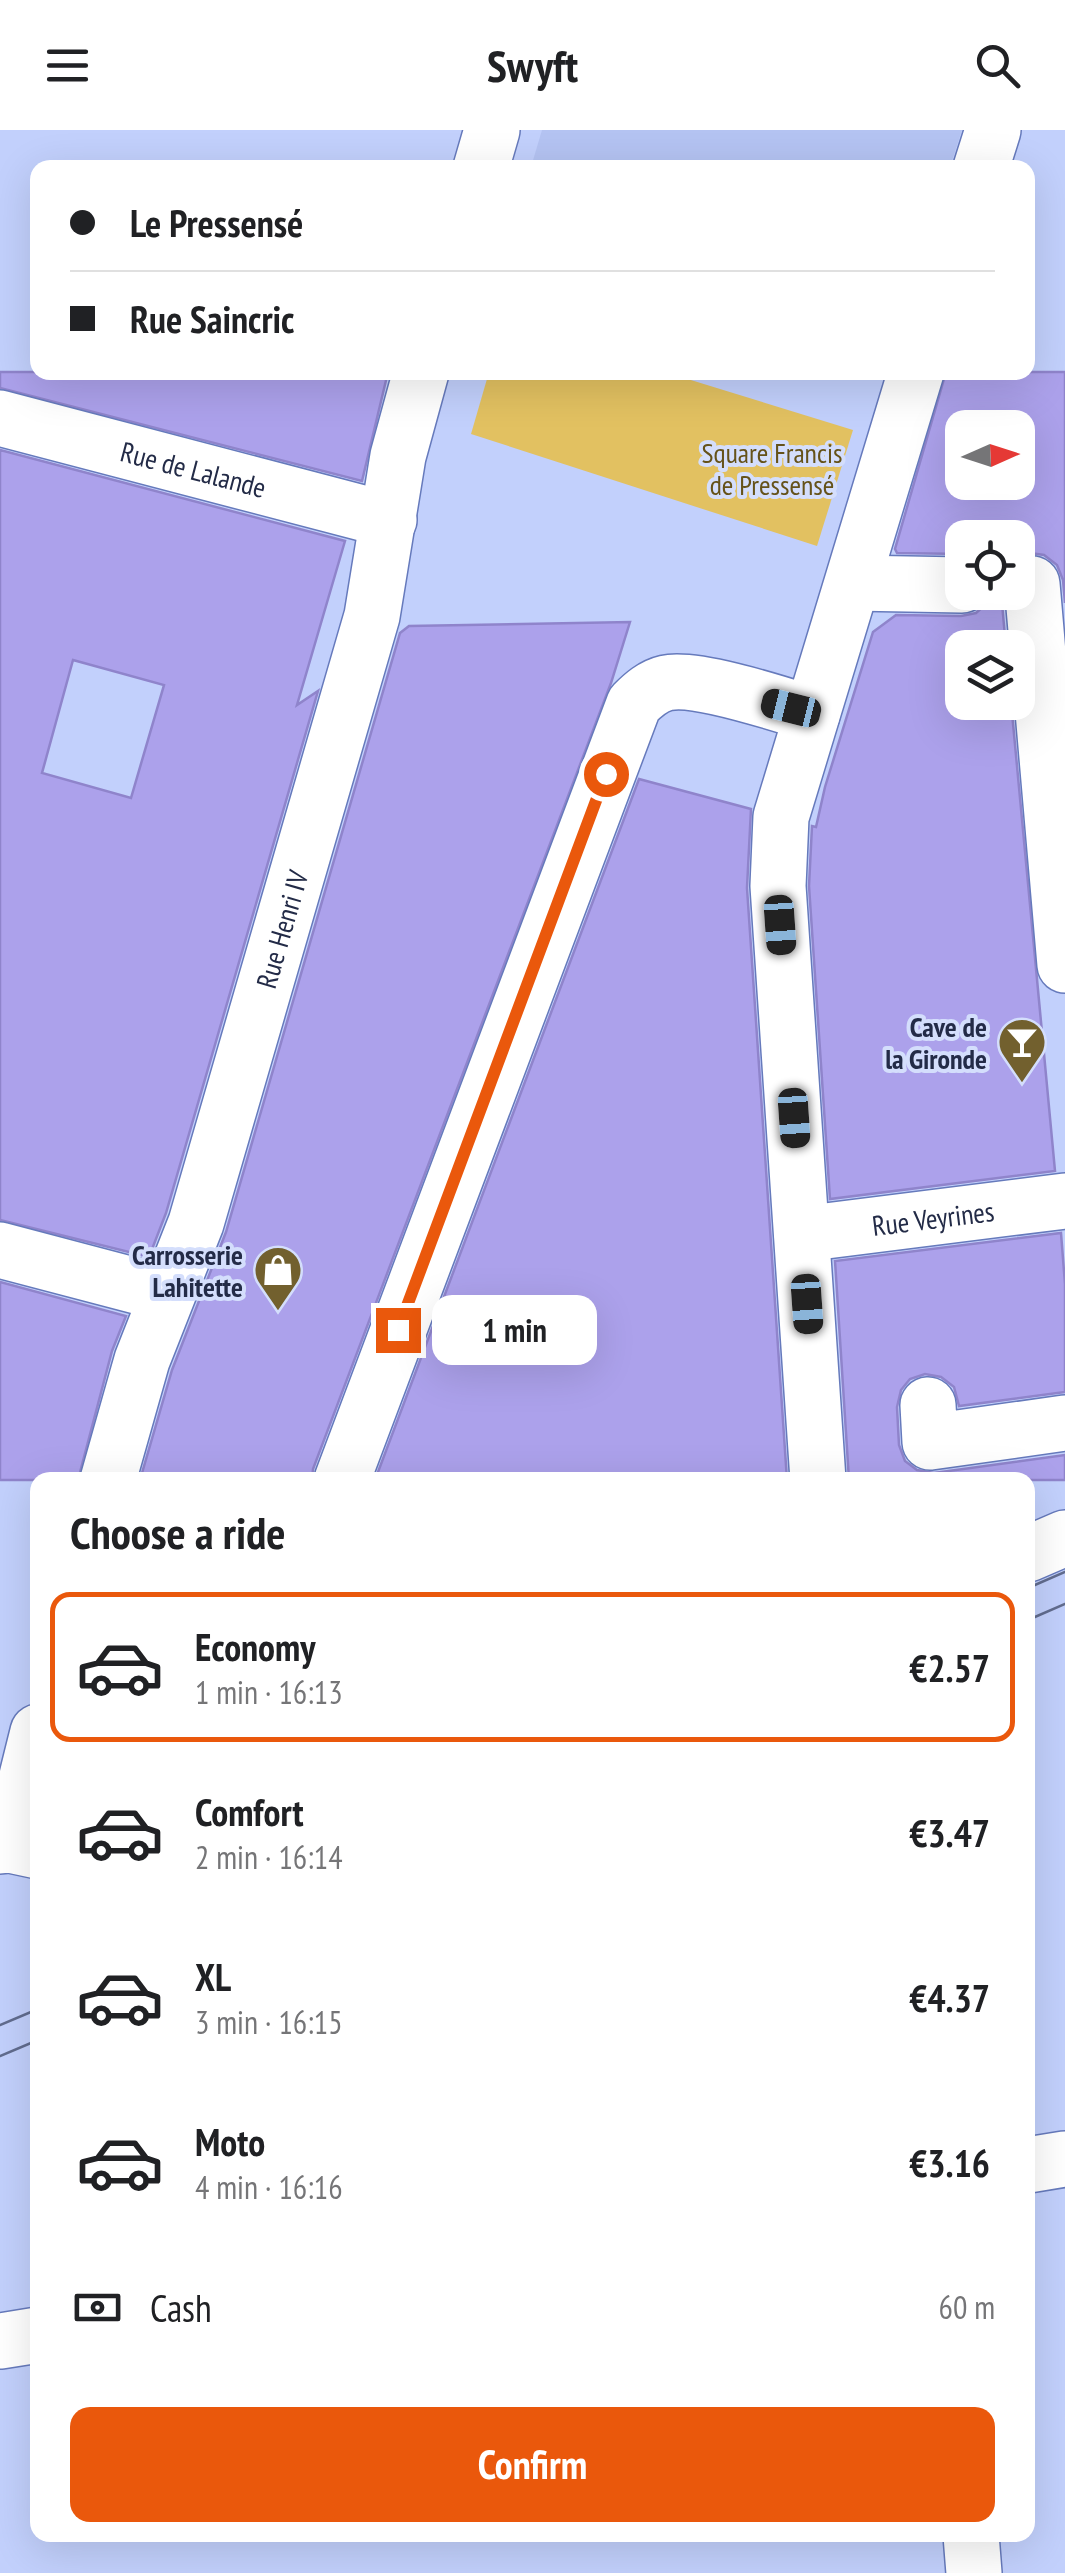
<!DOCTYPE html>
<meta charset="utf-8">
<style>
:root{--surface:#fff;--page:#f2f2f2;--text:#202124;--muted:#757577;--line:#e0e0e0;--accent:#ea580c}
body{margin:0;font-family:"PT Sans Narrow",sans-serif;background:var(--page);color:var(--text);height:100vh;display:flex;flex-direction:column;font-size:38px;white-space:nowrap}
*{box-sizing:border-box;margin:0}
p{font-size:32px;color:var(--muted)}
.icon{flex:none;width:55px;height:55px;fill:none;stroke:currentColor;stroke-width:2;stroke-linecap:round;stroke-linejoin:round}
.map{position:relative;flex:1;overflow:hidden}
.drawer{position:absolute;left:30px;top:1342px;width:1005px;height:1070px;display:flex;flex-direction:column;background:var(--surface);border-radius:20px;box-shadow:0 10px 40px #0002}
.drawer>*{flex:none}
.banner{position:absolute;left:30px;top:30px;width:1005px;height:220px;border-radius:20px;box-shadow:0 10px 40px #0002;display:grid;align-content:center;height:220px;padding:0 40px;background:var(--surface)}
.needle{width:65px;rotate:87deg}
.buttons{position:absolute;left:945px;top:280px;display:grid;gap:20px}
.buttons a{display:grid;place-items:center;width:90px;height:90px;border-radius:20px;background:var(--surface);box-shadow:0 10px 40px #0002;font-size:50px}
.end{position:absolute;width:45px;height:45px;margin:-22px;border:12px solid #ea580c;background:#fff;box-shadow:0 0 0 5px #fff}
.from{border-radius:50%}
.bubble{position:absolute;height:70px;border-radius:20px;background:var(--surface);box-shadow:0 10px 40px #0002;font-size:32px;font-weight:700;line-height:70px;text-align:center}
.car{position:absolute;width:30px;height:60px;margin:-30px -15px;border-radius:12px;box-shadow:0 0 8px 2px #0007;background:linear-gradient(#222 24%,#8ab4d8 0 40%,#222 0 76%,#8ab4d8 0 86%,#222 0)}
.banner b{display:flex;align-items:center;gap:35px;height:95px;font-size:38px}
.banner b+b{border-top:2px solid var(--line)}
.banner i{width:25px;height:25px;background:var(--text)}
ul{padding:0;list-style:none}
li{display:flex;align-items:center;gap:30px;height:150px;margin:0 20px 15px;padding:0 20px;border:5px solid transparent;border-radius:20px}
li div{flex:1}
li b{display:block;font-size:38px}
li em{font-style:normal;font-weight:700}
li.on{border-color:var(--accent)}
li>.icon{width:90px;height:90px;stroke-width:1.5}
h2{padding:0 40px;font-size:45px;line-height:120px}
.pay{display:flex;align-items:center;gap:25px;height:110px;padding:0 40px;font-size:38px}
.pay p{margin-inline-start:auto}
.button{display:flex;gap:20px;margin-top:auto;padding:20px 40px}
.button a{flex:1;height:115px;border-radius:20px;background:var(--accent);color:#fff;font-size:40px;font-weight:700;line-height:115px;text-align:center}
header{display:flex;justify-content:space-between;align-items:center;height:130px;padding:0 40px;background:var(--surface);font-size:45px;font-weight:700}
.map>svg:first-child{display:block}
.built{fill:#b4c3f2}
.green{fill:#e2c161}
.building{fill:#aca1eb;stroke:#8f84cb;stroke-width:2.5;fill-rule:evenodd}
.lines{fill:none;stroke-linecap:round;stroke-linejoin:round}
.street-casing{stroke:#667abc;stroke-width:58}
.secondary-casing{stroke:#667abc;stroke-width:58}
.street{stroke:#fff;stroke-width:55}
.secondary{stroke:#fff;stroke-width:55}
.tram{stroke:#616c8e;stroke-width:2.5}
.route{stroke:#ea580c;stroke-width:12}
.labels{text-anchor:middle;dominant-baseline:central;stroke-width:8;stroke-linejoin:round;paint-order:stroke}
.park-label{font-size:28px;fill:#655219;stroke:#d4defc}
.street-label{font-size:28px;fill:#232b47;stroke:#d4defc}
.poi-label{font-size:28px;font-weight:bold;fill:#232b47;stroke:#d4defc;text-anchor:end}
</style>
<header><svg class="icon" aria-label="menu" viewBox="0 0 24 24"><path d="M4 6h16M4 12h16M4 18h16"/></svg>Swyft<svg class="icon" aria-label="search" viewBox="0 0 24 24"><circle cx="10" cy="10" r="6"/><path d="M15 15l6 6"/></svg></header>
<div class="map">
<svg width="1065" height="2443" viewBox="0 0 1065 2443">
<rect width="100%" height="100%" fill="#c2d0fc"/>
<path class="built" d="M 542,0 L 962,0 L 950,37 L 531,37 Z"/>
<path class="green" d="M 489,242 L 668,243 L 853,300 L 817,416 L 471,304 Z"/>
<path class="building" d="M 0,242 L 388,242 L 362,351 L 0,258 Z
M 946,242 L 1065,242 L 1065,473 L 1063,450 L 1057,435 L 1044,425 L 1030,423 L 1018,427 L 1018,408 L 962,408 L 962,424 L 897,423 L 895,419 ZM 962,298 L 1018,298 L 1018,352 L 962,352 Z
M 0,320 L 345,411 L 297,575 L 318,561 L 166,1083 L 149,1127 L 0,1090 ZM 73,530 L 164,555 L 131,668 L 42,643 Z
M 991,462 L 1001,462 L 1006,518 L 962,518 L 962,572 L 1011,572 L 1055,1041 L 830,1069 L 809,756 L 812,696 L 816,697 L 825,657 L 873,502 L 896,485 L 961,486 L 976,483 L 988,472 Z
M 630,492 L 611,553 L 313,1339 L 312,1350 L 140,1350 L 172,1240 L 226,1102 L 400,503 L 409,496 Z
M 639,649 L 751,679 L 747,758 L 787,1350 L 375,1350 Z
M 1061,1103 L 1065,1154 L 1065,1262 L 959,1276 L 954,1257 L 941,1247 L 925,1244 L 910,1249 L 901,1260 L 897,1277 L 899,1315 L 905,1331 L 917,1340 L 934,1343 L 1065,1325 L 1065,1350 L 849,1350 L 835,1131 Z
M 0,1152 L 126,1186 L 112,1221 L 78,1350 L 0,1350 Z"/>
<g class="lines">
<g class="street-casing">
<g id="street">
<path d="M 481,38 L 492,0"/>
<path d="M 981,38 L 993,0"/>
<path id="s1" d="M 0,288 L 389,390"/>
<path d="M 853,453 L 962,455"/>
<path d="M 1032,454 L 1065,835"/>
<path id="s2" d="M 802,1104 L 1065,1071"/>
<path d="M 0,1120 L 167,1164"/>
<path d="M 928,1275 L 930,1312 L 1065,1293"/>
<path id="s3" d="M 108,1350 L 142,1230 L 196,1093 L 372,486 L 398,326 L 421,242"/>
<path d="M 342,1350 L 634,574 C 643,565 653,556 666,553 C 695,546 780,574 812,584"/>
<path d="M 818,1350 L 778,756 L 781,687 L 916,242"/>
<path d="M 10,1715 L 38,1602"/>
<path d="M 1028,2035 L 1065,2029"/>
<path d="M 0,2211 L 38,2205"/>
<path d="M 971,2405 L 974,2443"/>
</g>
</g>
<g class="secondary-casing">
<path id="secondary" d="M 1028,1424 L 1065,1408
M 0,1716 L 10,1715 L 38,1721"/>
</g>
<use href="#street" class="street"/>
<use href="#secondary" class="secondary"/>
<path class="tram" d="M 1028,1458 L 1065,1442
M 1028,1490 L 1065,1474
M 0,1895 L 38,1879
M 0,1926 L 38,1910"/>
</g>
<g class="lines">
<path class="route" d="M 398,1200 L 606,644"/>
</g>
<defs>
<g id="bar-pin" transform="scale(2.5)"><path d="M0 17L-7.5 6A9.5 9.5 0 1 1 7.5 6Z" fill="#72602e" stroke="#d4defc"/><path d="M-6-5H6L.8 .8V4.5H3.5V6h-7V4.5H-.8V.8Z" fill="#fff"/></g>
<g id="shop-pin" transform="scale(2.5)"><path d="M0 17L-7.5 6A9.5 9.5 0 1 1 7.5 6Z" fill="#72602e" stroke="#d4defc"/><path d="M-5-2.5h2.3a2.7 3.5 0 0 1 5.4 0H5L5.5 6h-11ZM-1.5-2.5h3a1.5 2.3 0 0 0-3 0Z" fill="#fff"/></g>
</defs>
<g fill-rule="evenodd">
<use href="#bar-pin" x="1022" y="912"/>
<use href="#shop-pin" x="278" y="1140"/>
</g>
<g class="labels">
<g class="park-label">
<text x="772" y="322">Square Francis<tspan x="772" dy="32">de Pressensé</tspan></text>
</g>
<g class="street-label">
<text stroke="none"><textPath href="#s1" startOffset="200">Rue de Lalande</textPath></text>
<text stroke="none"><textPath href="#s3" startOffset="578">Rue Henri IV</textPath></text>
<text stroke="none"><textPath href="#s2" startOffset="132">Rue Veyrines</textPath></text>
</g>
<g class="poi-label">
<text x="987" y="896">Cave de<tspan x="987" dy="32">la Gironde</tspan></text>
<text x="243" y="1124">Carrosserie<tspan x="243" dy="32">Lahitette</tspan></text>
</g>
</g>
</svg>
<div class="buttons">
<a><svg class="needle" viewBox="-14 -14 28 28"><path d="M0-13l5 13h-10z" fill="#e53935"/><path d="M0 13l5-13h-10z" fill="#757577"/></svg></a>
<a><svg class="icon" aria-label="locate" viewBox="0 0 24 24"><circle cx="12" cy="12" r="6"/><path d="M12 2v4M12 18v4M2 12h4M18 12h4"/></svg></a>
<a><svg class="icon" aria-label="layers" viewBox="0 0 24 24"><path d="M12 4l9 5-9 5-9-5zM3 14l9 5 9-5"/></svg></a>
</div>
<i class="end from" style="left:606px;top:644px"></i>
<i class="end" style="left:398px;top:1200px"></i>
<div class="bubble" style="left:432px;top:1165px;width:165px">1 min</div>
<i class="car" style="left:791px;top:578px;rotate:284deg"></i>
<i class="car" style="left:780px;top:795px;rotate:176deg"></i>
<i class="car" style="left:794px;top:988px;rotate:176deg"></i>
<i class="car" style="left:807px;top:1174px;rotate:176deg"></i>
<div class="banner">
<b><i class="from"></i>Le Pressensé</b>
<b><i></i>Rue Saincric</b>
</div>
<section class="drawer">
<h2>Choose a ride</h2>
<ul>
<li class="on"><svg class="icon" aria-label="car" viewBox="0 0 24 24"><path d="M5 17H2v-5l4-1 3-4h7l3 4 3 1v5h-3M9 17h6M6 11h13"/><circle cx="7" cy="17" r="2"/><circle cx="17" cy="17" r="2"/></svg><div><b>Economy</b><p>1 min · 16:13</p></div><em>€2.57</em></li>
<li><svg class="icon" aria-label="car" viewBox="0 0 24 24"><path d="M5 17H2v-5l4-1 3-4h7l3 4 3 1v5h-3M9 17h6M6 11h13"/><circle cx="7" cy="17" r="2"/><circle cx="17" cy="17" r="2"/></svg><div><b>Comfort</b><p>2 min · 16:14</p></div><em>€3.47</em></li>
<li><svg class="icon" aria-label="car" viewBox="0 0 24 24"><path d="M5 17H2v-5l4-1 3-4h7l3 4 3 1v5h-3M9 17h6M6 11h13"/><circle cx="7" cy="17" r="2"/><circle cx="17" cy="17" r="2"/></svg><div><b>XL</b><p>3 min · 16:15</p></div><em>€4.37</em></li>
<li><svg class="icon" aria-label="car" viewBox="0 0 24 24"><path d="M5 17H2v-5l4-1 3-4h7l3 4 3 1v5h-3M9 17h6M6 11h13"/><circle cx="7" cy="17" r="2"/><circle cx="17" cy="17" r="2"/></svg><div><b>Moto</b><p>4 min · 16:16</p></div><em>€3.16</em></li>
</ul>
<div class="pay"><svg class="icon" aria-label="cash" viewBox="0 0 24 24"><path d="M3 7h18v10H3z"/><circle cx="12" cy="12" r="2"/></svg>Cash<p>60 m</p></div>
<div class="button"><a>Confirm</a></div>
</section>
</div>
